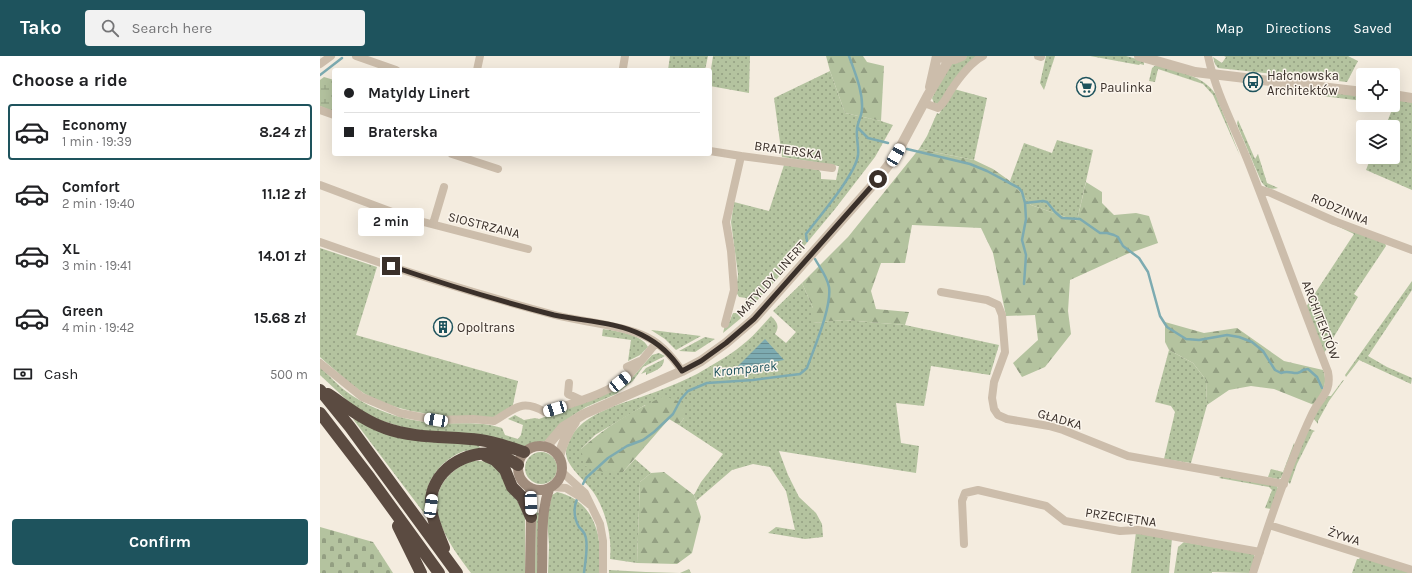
<!DOCTYPE html>
<meta charset="utf-8">
<style>
:root{--surface:#fff;--page:#f2f2f2;--text:#202124;--muted:#757577;--line:#e0e0e0;--accent:#1e535d}
body{margin:0;font-family:Karla,sans-serif;background:var(--page);color:var(--text);height:100vh;display:flex;flex-direction:column;font-size:15px;white-space:nowrap}
*{box-sizing:border-box;margin:0}
p{font-size:13px;color:var(--muted)}
.icon{flex:none;width:22px;height:22px;fill:none;stroke:currentColor;stroke-width:2;stroke-linecap:round;stroke-linejoin:round}
.map{position:relative;flex:1;overflow:hidden}
.drawer{display:flex;flex-direction:column;background:var(--surface);width:320px}
.drawer>*{flex:none}
.banner{position:absolute;left:12px;top:12px;width:380px;height:88px;border-radius:4px;box-shadow:0 4px 16px #0002;display:grid;align-content:center;height:88px;padding:0 12px;background:var(--surface)}
.buttons{position:absolute;left:1036px;top:12px;display:grid;gap:8px}
.buttons a{display:grid;place-items:center;width:44px;height:44px;border-radius:4px;background:var(--surface);box-shadow:0 4px 16px #0002;font-size:20px}
.end{position:absolute;width:18px;height:18px;margin:-9px;border:5px solid #3a302a;background:#fff;box-shadow:0 0 0 2px #fff}
.from{border-radius:50%}
.bubble{position:absolute;height:28px;border-radius:4px;background:var(--surface);box-shadow:0 4px 16px #0002;font-size:13px;font-weight:700;line-height:28px;text-align:center}
.car{position:absolute;width:12px;height:24px;margin:-12px -6px;border-radius:5px;box-shadow:0 0 3px 1px #0007;background:linear-gradient(#fff 24%,#345 0 40%,#fff 0 76%,#345 0 86%,#fff 0)}
.banner b{display:flex;align-items:center;gap:14px;height:38px;font-size:15px}
.banner b+b{border-top:1px solid var(--line)}
.banner i{width:10px;height:10px;background:var(--text)}
ul{padding:0;list-style:none}
li{display:flex;align-items:center;gap:12px;height:56px;margin:0 8px 6px;padding:0 4px;border:2px solid transparent;border-radius:4px}
li div{flex:1}
li b{display:block;font-size:15px}
li em{font-style:normal;font-weight:700}
li.on{border-color:var(--accent)}
li>.icon{width:36px;height:36px;stroke-width:1.5}
h2{padding:0 12px;font-size:18px;line-height:48px}
.pay{display:flex;align-items:center;gap:10px;height:44px;padding:0 12px;font-size:15px}
.pay p{margin-inline-start:auto}
.primary-button{display:flex;gap:8px;margin-top:auto;padding:8px 12px}
.primary-button a{flex:1;height:46px;border-radius:4px;background:var(--accent);color:#fff;font-size:16px;font-weight:700;line-height:46px;text-align:center}
header{display:flex;align-items:center;gap:24px;box-sizing:border-box;height:56px;padding:0 20px;background:var(--accent);color:#fff}
header strong{font-size:19px}
nav{display:flex;gap:22px;margin-inline-start:auto;font-size:14px}
.search{width:280px;height:36px;background:var(--page);display:flex;align-items:center;gap:10px;box-sizing:border-box;padding:0 14px;border-radius:4px;color:var(--muted);font-size:15px}
main{display:flex;flex:1;min-height:0}
.map>svg:first-child{display:block}
.grass{fill:url(#grass-dots)}
.forest{fill:url(#forest-firs)}
.wetland{fill:url(#wetland-marsh)}
.cemetery{fill:url(#cemetery-stones)}
.water{fill:url(#water-rules)}
.lines{fill:none;stroke-linecap:round;stroke-linejoin:round}
.stream{stroke:#7dabb1;stroke-width:2.5}
.minor{stroke:#ccbdab;stroke-width:8}
.tertiary{stroke:#ccbdab;stroke-width:10}
.secondary{stroke:#a08c7c;stroke-width:10}
.motorway{stroke:#5b4b41;stroke-width:12}
.route{stroke:#3a302a;stroke-width:5}
.labels{text-anchor:middle;dominant-baseline:central;stroke-width:3;stroke-linejoin:round;paint-order:stroke}
.poi-label{font-size:13px;fill:#3a302a;stroke:#fbf5ec;text-anchor:start}
.street-label{font-size:13px;fill:#3a302a;stroke:#fbf5ec}
.water-label{font-size:14px;font-style:italic;fill:#1e535d;stroke:#fbf5ec}
</style>
<header>
<strong>Tako</strong>
<div class="search"><svg class="icon" aria-label="search" viewBox="0 0 24 24"><circle cx="10" cy="10" r="6"/><path d="M15 15l6 6"/></svg>Search here</div>
<nav><a>Map</a><a>Directions</a><a>Saved</a></nav>
</header>
<main>
<section class="drawer">
<h2>Choose a ride</h2>
<ul>
<li class="on"><svg class="icon" aria-label="car" viewBox="0 0 24 24"><path d="M5 17H2v-5l4-1 3-4h7l3 4 3 1v5h-3M9 17h6M6 11h13"/><circle cx="7" cy="17" r="2"/><circle cx="17" cy="17" r="2"/></svg><div><b>Economy</b><p>1 min · 19:39</p></div><em>8.24 zł</em></li>
<li><svg class="icon" aria-label="car" viewBox="0 0 24 24"><path d="M5 17H2v-5l4-1 3-4h7l3 4 3 1v5h-3M9 17h6M6 11h13"/><circle cx="7" cy="17" r="2"/><circle cx="17" cy="17" r="2"/></svg><div><b>Comfort</b><p>2 min · 19:40</p></div><em>11.12 zł</em></li>
<li><svg class="icon" aria-label="car" viewBox="0 0 24 24"><path d="M5 17H2v-5l4-1 3-4h7l3 4 3 1v5h-3M9 17h6M6 11h13"/><circle cx="7" cy="17" r="2"/><circle cx="17" cy="17" r="2"/></svg><div><b>XL</b><p>3 min · 19:41</p></div><em>14.01 zł</em></li>
<li><svg class="icon" aria-label="car" viewBox="0 0 24 24"><path d="M5 17H2v-5l4-1 3-4h7l3 4 3 1v5h-3M9 17h6M6 11h13"/><circle cx="7" cy="17" r="2"/><circle cx="17" cy="17" r="2"/></svg><div><b>Green</b><p>4 min · 19:42</p></div><em>15.68 zł</em></li>
</ul>
<div class="pay"><svg class="icon" aria-label="cash" viewBox="0 0 24 24"><path d="M3 7h18v10H3z"/><circle cx="12" cy="12" r="2"/></svg>Cash<p>500 m</p></div>
<div class="primary-button"><a>Confirm</a></div>
</section>
<div class="map">
<svg width="1092" height="517" viewBox="0 0 1092 517">
<defs>
<pattern id="grass-dots" width="8" height="8" patternUnits="userSpaceOnUse"><rect width="8" height="8" fill="#b4c39f"/><path d="M2 2h.1M6 6h.1" fill="none" stroke="#939f82" stroke-width="1.8" stroke-linecap="round"/></pattern>
<pattern id="forest-firs" width="22" height="20" patternUnits="userSpaceOnUse"><rect width="22" height="20" fill="#b4c39f"/><path d="M5 1l3.5 6h-7zM16 11l3.5 6h-7z" fill="#939f82"/></pattern>
<pattern id="wetland-marsh" width="20" height="14" patternUnits="userSpaceOnUse"><rect width="20" height="14" fill="#b4c39f"/><path d="M1 5h8M5 5V1M11 12h8M15 12V8" fill="none" stroke="#939f82"/></pattern>
<pattern id="cemetery-stones" width="16" height="16" patternUnits="userSpaceOnUse"><rect width="16" height="16" fill="#b4c39f"/><path d="M2 7V4a2 2 0 0 1 4 0v3zM10 15v-3a2 2 0 0 1 4 0v3z" fill="#939f82"/></pattern>
<pattern id="water-rules" width="6" height="5" patternUnits="userSpaceOnUse"><rect width="6" height="5" fill="#7dabb1"/><path d="M0 2.5h6" fill="none" stroke="#678c90"/></pattern>
</defs>
<rect width="100%" height="100%" fill="#f4ecdf"/>
<path class="grass" d="M 350,0 L 388,0 L 385,14 L 348,14 Z
M 393,0 L 430,0 L 429,37 L 390,30 L 390,20 Z
M 647,0 L 659,0 L 618,48 L 614,47 L 612,42 L 629,9 Z
M 726,0 L 735,0 L 724,34 L 720,27 Z
M 770,0 L 806,0 L 824,5 L 824,9 L 820,8 L 819,9 Z
M 904,0 L 1028,0 L 1038,5 L 1027,26 L 898,12 L 895,8 L 893,1 L 902,7 L 906,1 Z
M 836,9 C 857,16 884,19 896,39 L 920,100 L 893,39 L 883,28 L 838,13 L 835,26 L 829,25 L 832,12 Z
M 510,15 L 525,57 L 561,65 L 573,69 L 555,101 L 515,153 L 456,224 L 420,263 L 403,277 L 405,269 L 408,269 L 413,257 L 423,257 L 426,242 L 419,241 L 416,236 L 418,218 L 411,166 L 414,146 L 449,155 L 464,109 L 499,114 L 501,117 L 501,123 L 516,124 L 519,110 L 462,101 L 454,42 Z
M 634,33 L 667,42 L 654,104 L 599,93 L 607,80 L 617,57 L 619,58 Z
M 996,34 L 1043,40 L 1043,45 L 994,39 Z
M 1073,44 L 1092,46 L 1092,134 L 1046,114 L 1051,101 L 1073,101 L 1073,71 L 1065,71 L 1074,49 L 1073,48 Z
M 918,64 L 935,103 L 938,98 L 947,127 L 958,132 C 950,134 945,132 941,125 L 918,71 L 917,67 Z
M 737,84 L 773,94 L 757,165 L 711,149 L 690,125 L 704,87 L 732,97 Z
M 1019,169 L 1065,187 L 1066,190 L 1034,238 L 1038,241 L 1004,297 L 986,251 L 1034,178 L 1017,170 Z
M 0,192 L 57,211 L 36,279 L 198,325 L 192,353 L 174,365 C 132,360 83,360 45,338 C 29,328 14,313 0,301 Z
M 1092,225 L 1092,234 L 1048,300 L 1067,311 L 1092,322 L 1091,328 L 1039,304 L 1026,321 L 1025,319 Z
M 482,227 L 493,252 L 493,267 L 524,264 L 585,269 L 679,289 L 670,319 L 611,310 L 604,350 L 576,347 L 581,387 L 599,390 L 596,417 L 459,395 L 468,419 L 479,441 L 496,457 L 502,468 L 503,481 L 485,483 L 448,477 L 456,471 L 475,474 L 466,435 L 450,411 L 433,408 L 412,414 L 376,445 L 374,439 L 381,426 L 403,398 L 359,369 L 364,362 L 325,349 L 275,379 L 261,393 L 303,416 L 315,403 L 331,417 L 320,426 L 317,507 L 290,503 C 292,483 287,460 277,442 C 270,427 245,412 246,395 C 246,392 248,389 249,386 C 260,355 310,346 338,335 C 351,330 365,324 377,318 C 390,310 409,300 421,290 C 432,282 441,271 451,260 C 457,266 460,270 455,278 L 466,287 L 476,276 L 453,255 Z
M 283,273 C 296,275 322,278 328,291 L 320,299 L 308,305 L 311,284 L 282,280 Z
M 331,274 L 381,280 L 356,294 L 345,283 Z
M 385,281 L 395,283 L 375,296 L 359,295 Z
M 849,294 L 873,307 L 886,324 L 887,349 L 871,407 L 844,403 L 855,356 L 851,350 L 835,346 Z
M 339,297 L 345,300 L 323,311 L 313,325 L 296,338 L 266,351 L 255,358 L 245,365 L 225,385 L 215,386 L 205,390 L 92,374 L 56,363 L 32,349 L 0,319 L 0,311 C 9,319 17,329 27,336 C 55,356 88,366 122,367 C 144,368 161,365 182,372 L 185,379 L 198,383 L 201,379 L 203,369 L 188,363 L 195,359 L 204,364 L 215,362 L 219,363 L 230,359 L 231,355 L 302,329 L 310,324 L 332,299 Z
M 344,303 C 344,313 334,315 326,319 L 326,316 L 321,318 L 326,312 Z
M 1023,324 L 1024,324 L 1009,345 L 998,365 L 998,368 L 993,362 L 1006,340 L 1011,340 Z
M 33,363 L 159,389 L 160,393 C 155,394 149,394 144,395 C 125,402 109,419 106,439 C 105,446 106,454 107,461 Z
M 990,373 L 995,375 L 993,376 L 977,408 L 970,428 L 967,425 L 988,374 Z
M 974,387 L 975,389 L 961,422 L 958,423 L 948,421 L 951,413 L 963,416 Z
M205 412a16 16 0 1 1 32 0a16 16 0 1 1-32 0Z
M 150,405 L 161,405 L 172,407 L 179,414 L 195,440 L 205,461 L 205,517 L 151,517 C 122,479 92,434 150,405 Z
M 903,419 L 957,430 L 958,433 L 951,453 L 945,452 L 952,434 L 949,431 L 899,422 Z
M 237,436 C 276,445 283,482 279,517 L 228,517 L 229,489 L 227,463 L 232,439 Z
M 216,456 L 219,457 L 218,517 L 215,517 Z
M 816,476 L 852,482 L 849,517 L 811,517 Z
M 864,486 L 934,498 L 935,505 L 931,517 L 892,516 L 892,517 L 854,517 L 858,491 Z
M 1041,500 L 1092,517 L 1032,517 L 1037,503 L 1039,503 Z
M 369,513 L 371,517 L 289,517 L 289,514 L 326,516 L 360,517 Z"/>
<path class="forest" d="M 506,0 L 543,0 L 547,6 L 564,10 L 561,65 L 525,57 L 510,15 Z
M 599,93 L 654,104 L 673,113 L 690,125 L 711,149 L 757,165 L 766,126 L 782,136 L 782,147 L 794,159 L 816,157 L 829,160 L 838,187 L 807,198 L 750,224 L 748,255 L 751,278 L 725,311 L 702,321 L 693,307 L 718,284 L 715,259 L 686,260 L 673,197 L 661,172 L 592,169 L 585,207 L 561,207 L 551,235 L 556,253 L 589,256 L 585,269 L 524,264 L 493,267 L 493,252 L 482,227 L 528,181 Z
M 845,266 L 884,277 L 917,272 L 964,305 L 1003,314 C 1009,329 1001,337 994,349 L 954,333 L 931,330 L 909,334 L 887,349 L 886,324 L 873,307 L 849,294 L 845,286 Z
M 344,340 L 363,347 L 364,362 L 359,369 L 349,363 L 303,416 L 286,417 L 265,410 L 261,393 C 285,371 314,354 344,340 Z
M 344,416 L 374,439 L 381,461 L 372,497 L 357,508 L 317,507 L 320,426 L 331,417 Z"/>
<path class="wetland" d="M 4,21 L 14,24 L 14,56 L 0,50 L 0,24 Z"/>
<path class="cemetery" d="M 0,471 L 53,486 L 73,517 L 0,517 Z"/>
<path class="water" d="M 445,283 L 464,304 L 415,313 Z"/>
<g class="lines">
<path class="stream" d="M 0,19 L 22,2
M 538,72 L 548,82 L 568,87
M 587,93 L 650,108 L 667,115 L 699,132 L 702,136 L 705,147 L 723,145 L 727,146 L 735,156 L 742,162 L 760,163 L 780,177 L 787,177 L 794,179 L 798,181 L 803,190 L 819,202 L 828,216 L 840,260 L 847,271 L 866,283 L 879,284 L 907,279 L 919,281 L 932,286 L 943,295 L 955,314 L 961,317 C 970,313 976,321 983,314 L 988,313 L 997,321 L 1002,332
M 487,185 L 486,178 C 499,161 536,118 538,99 C 539,91 536,82 537,74 C 537,67 542,60 542,53 C 543,35 535,17 529,0
M 704,228 L 706,199 L 702,184 L 706,163 L 705,147
M 263,428 L 266,422 L 288,402 L 307,390 L 323,384 L 334,376 L 353,358 L 361,343 L 368,335 L 387,327 L 433,324 L 480,318 L 487,312 C 494,292 512,251 509,231 C 507,220 500,212 495,203
M 257,443 C 253,453 254,462 259,471 C 261,473 264,476 265,479 C 269,488 265,507 264,517"/>
<path class="minor" d="M 36,0 L 76,14
M 718,0 L 721,1
M 888,0 C 896,38 915,72 929,108 C 956,177 981,247 1008,316 C 1012,337 1000,341 992,358 C 968,409 950,463 933,517
M 0,8 L 11,0
M 303,12 L 305,0
M 157,14 L 160,0
M 604,47 L 618,52 C 624,48 627,40 631,34 C 639,22 650,7 663,0
M 0,54 L 14,59
M 390,95 L 421,100 L 406,166 L 411,195 L 414,234 L 405,268
M 132,98 L 178,113
M 421,100 L 512,112
M 0,129 L 88,162 L 208,193
M 939,133 L 951,137 L 1014,165 L 1092,194
M 113,168 L 124,131
M 0,186 C 76,213 153,237 231,258 C 261,266 291,267 320,278 C 339,285 351,299 362,315
M 621,236 L 667,244 L 678,249 L 682,259 L 685,296 L 674,326 L 672,342 L 674,353 L 678,359 L 687,363 L 729,370 L 743,374 L 808,400 L 964,428
M 0,307 L 42,341 L 80,357 L 116,364 L 153,363 L 174,365 C 195,353 201,342 225,356 C 252,347 290,338 310,318 C 319,308 328,297 336,287
M 307,311 L 320,305
M 249,327 L 248,338 L 261,344
M 242,416 L 265,437 L 280,468 L 283,485 L 283,517
M 232,431 L 246,432 L 259,440 L 270,449
M 949,469 L 1092,514
M 644,488 L 642,445 L 645,437 L 658,434 L 726,450 L 745,465 L 800,475 L 818,474 L 940,496"/>
<path class="tertiary" d="M 819,0 L 875,16 L 1043,36
M 623,2 L 635,3 L 642,0
M 610,31 L 617,0
M 1073,39 L 1092,42
M 226,391 L 243,371 L 264,358 L 362,315 L 381,305 L 406,287 L 434,263 L 558,123 L 576,99 L 608,39 L 629,4
M 239,401 C 242,388 247,377 255,366"/>
<path class="secondary" d="M198 412a22 22 0 1 1 44 0a22 22 0 1 1-44 0Z
M 210,517 L 211,461 L 210,433
M 222,517 C 223,489 220,459 229,433"/>
<path class="motorway" d="M 0,334 L 30,371 L 137,517
M 8,338 C 26,350 44,365 65,372 C 95,383 129,380 160,384 C 175,386 189,391 204,396
M 0,357 L 50,422 L 119,517
M 166,400 L 175,404 L 185,414 L 192,431 L 202,441 L 211,461
M 78,470 L 101,517
M 124,492 C 119,479 112,465 111,451 C 108,416 147,391 179,399 C 186,401 192,405 198,409"/>
</g>
<g class="lines">
<path class="route" d="M 71,210 C 124,228 179,245 234,259 C 262,265 297,266 322,279 C 340,288 351,299 362,315 L 381,305 L 406,287 L 434,263 L 558,123"/>
</g>
<defs>
<g id="bus-ring" transform="scale(1)"><circle r="9.5" fill="#fbf5ec" stroke="#1e535d" stroke-width="1.5"/><path d="M-5-6H5V4H4V6H2V4H-2V6H-4V4H-5ZM-3.5-4V0h7V-4ZM-3.5 1.2v1.5H-2V1.2ZM2 1.2v1.5H3.5V1.2Z" fill="#1e535d"/></g>
<g id="supermarket-ring" transform="scale(1)"><circle r="9.5" fill="#fbf5ec" stroke="#1e535d" stroke-width="1.5"/><path d="M-6-5.5h2.5l.6 2H6L4.5 2H-2.5L-4.4-4H-6ZM-1.5 3.2a1.3 1.3 0 1 0 .1 0ZM3 3.2a1.3 1.3 0 1 0 .1 0Z" fill="#1e535d"/></g>
<g id="building-ring" transform="scale(1)"><circle r="9.5" fill="#fbf5ec" stroke="#1e535d" stroke-width="1.5"/><path d="M-4-6H4V6H1V3H-1V6H-4ZM-2.5-4.3h1.7v1.8h-1.7ZM.8-4.3h1.7v1.8H.8ZM-2.5-1h1.7V.8h-1.7ZM.8-1h1.7V.8H.8Z" fill="#1e535d"/></g>
</defs>
<g fill-rule="evenodd">
<use href="#bus-ring" x="933" y="26"/>
<use href="#supermarket-ring" x="766" y="31"/>
<use href="#building-ring" x="123" y="271"/>
</g>
<g class="labels">
<g class="poi-label">
<text x="947" y="19">Hałcnowska<tspan x="947" dy="15">Architektów</tspan></text>
<text x="780" y="31">Paulinka</text>
<text x="137" y="271">Opoltrans</text>
</g>
<g class="street-label">
<text transform="translate(468 94) rotate(8)">BRATERSKA</text>
<text transform="translate(1020 153) rotate(23)">RODZINNA</text>
<text transform="translate(164 169) rotate(14)">SIOSTRZANA</text>
<text transform="translate(451 223) rotate(-48)">MATYLDY LINERT</text>
<text transform="translate(1001 264) rotate(69)">ARCHITEKTÓW</text>
<text transform="translate(740 363) rotate(16)">GŁADKA</text>
<text transform="translate(801 461) rotate(8)">PRZECIĘTNA</text>
<text transform="translate(1024 480) rotate(18)">ŻYWA</text>
</g>
<g class="water-label">
<text transform="translate(425 313) rotate(-6)">Kromparek</text>
</g>
</g>
</svg>
<div class="buttons">
<a><svg class="icon" aria-label="locate" viewBox="0 0 24 24"><circle cx="12" cy="12" r="6"/><path d="M12 2v4M12 18v4M2 12h4M18 12h4"/></svg></a>
<a><svg class="icon" aria-label="layers" viewBox="0 0 24 24"><path d="M12 4l9 5-9 5-9-5zM3 14l9 5 9-5"/></svg></a>
</div>
<i class="end from" style="left:558px;top:123px"></i>
<i class="end" style="left:71px;top:210px"></i>
<div class="bubble" style="left:38px;top:152px;width:66px">2 min</div>
<i class="car" style="left:576px;top:99px;rotate:30deg"></i>
<i class="car" style="left:300px;top:326px;rotate:51deg"></i>
<i class="car" style="left:235px;top:353px;rotate:253deg"></i>
<i class="car" style="left:116px;top:364px;rotate:280deg"></i>
<i class="car" style="left:211px;top:447px;rotate:178deg"></i>
<i class="car" style="left:111px;top:450px;rotate:8deg"></i>
<div class="banner">
<b><i class="from"></i>Matyldy Linert</b>
<b><i></i>Braterska</b>
</div>
</div>
</main>
